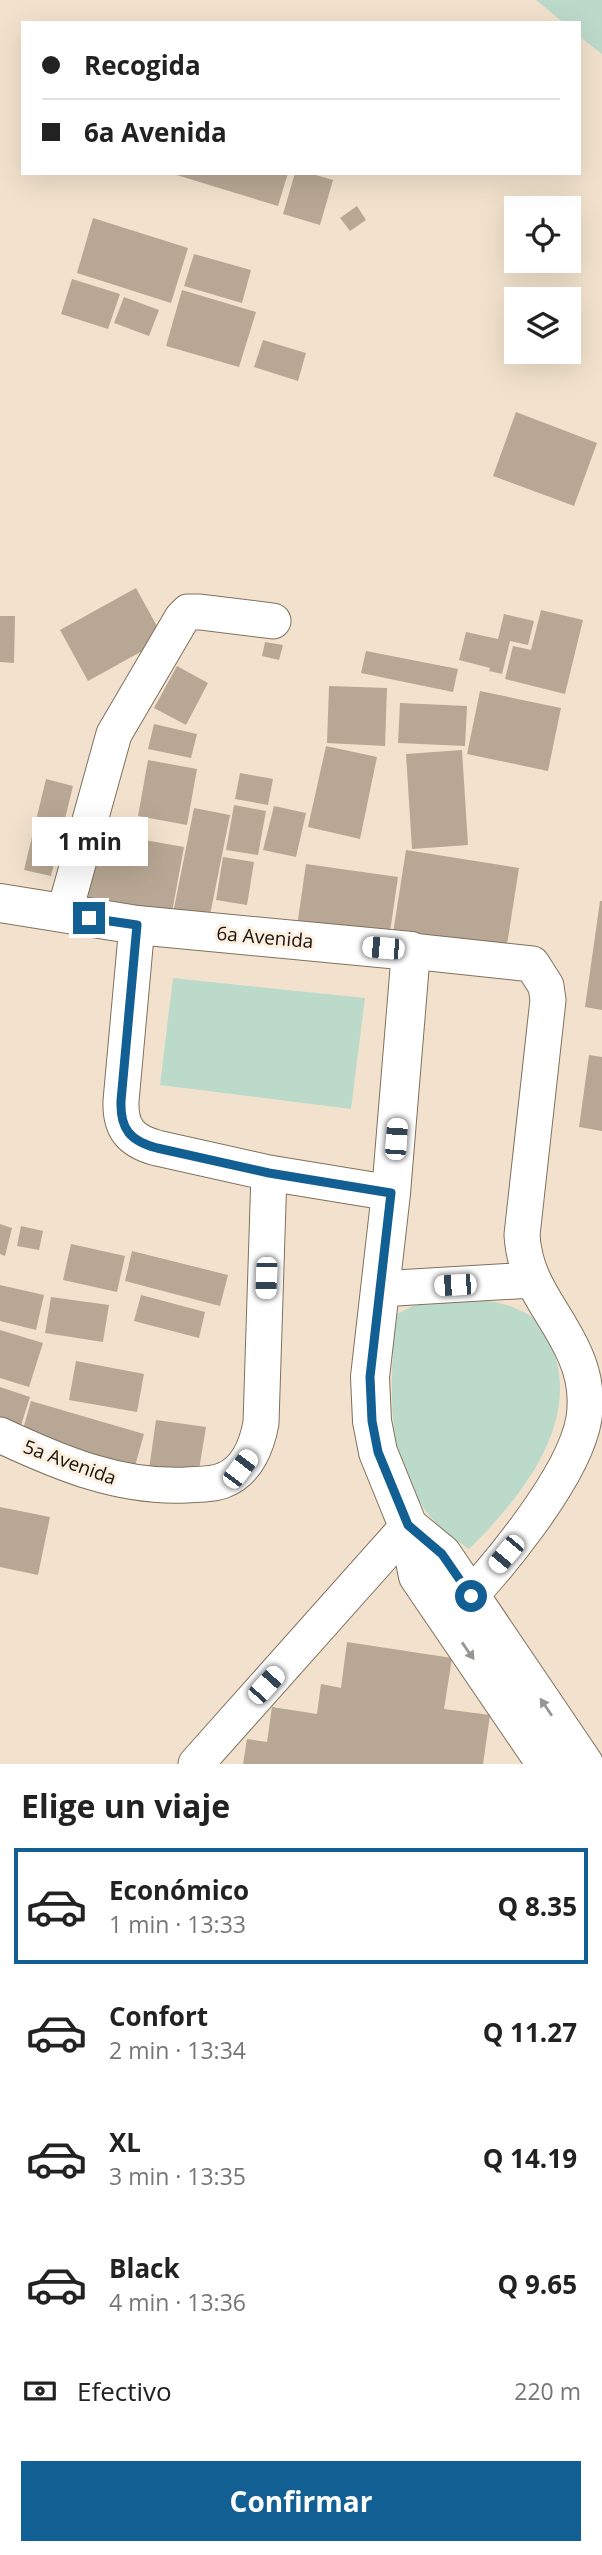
<!DOCTYPE html>
<html lang="es">
<meta charset="utf-8">
<style>
:root{--surface:#fff;--page:#f2f2f2;--text:#222;--muted:#767676;--line:#e0e0e0;--accent:#126093}
body{margin:0;font-family:"Open Sans",sans-serif;background:var(--page);color:var(--text);height:100vh;display:flex;flex-direction:column;font-size:26px;white-space:nowrap}
*{box-sizing:border-box;margin:0}
p{font-size:23px;color:var(--muted)}
.icon{flex:none;width:38px;height:38px;fill:none;stroke:currentColor;stroke-width:2;stroke-linecap:round;stroke-linejoin:round}
.map{position:relative;height:1764px;overflow:hidden}
.side{display:flex;flex-direction:column;background:var(--surface);flex:1}
.side>*{flex:none}
.hud{position:absolute;left:21px;top:21px;width:560px;height:154px;border-radius:0px;box-shadow:0 7px 28px #0002;display:grid;align-content:center;height:154px;padding:0 21px;background:var(--surface)}
.fabs{position:absolute;left:504px;top:196px;display:grid;gap:14px}
.fabs a{display:grid;place-items:center;width:77px;height:77px;border-radius:0px;background:var(--surface);box-shadow:0 7px 28px #0002;font-size:35px}
.end{position:absolute;width:32px;height:32px;margin:-16px;border:9px solid #126093;background:#fff;box-shadow:0 0 0 4px #fff}
.from{border-radius:50%}
.bubble{position:absolute;height:49px;border-radius:0px;background:var(--surface);box-shadow:0 7px 28px #0002;font-size:23px;font-weight:700;line-height:49px;text-align:center}
.car{position:absolute;width:21px;height:42px;margin:-21px -10px;border-radius:9px;box-shadow:0 0 5px 2px #0007;background:linear-gradient(#fff 24%,#345 0 40%,#fff 0 76%,#345 0 86%,#fff 0)}
.hud b{display:flex;align-items:center;gap:24px;height:66px;font-size:26px}
.hud b+b{border-top:2px solid var(--line)}
.hud i{width:18px;height:18px;background:var(--text)}
ul{padding:0;list-style:none}
li{display:flex;align-items:center;gap:21px;height:116px;margin:0 14px 10px;padding:0 7px;border:4px solid transparent;border-radius:0px}
li div{flex:1}
li b{display:block;font-size:26px}
li em{font-style:normal;font-weight:700}
li.on{border-color:var(--accent)}
li>.icon{width:63px;height:63px;stroke-width:1.5}
h2{padding:0 21px;font-size:32px;line-height:84px}
.pay{display:flex;align-items:center;gap:18px;height:77px;padding:0 21px;font-size:26px}
.pay p{margin-inline-start:auto}
.primary-button{display:flex;gap:14px;margin-top:auto;padding:14px 21px}
.primary-button a{flex:1;height:80px;border-radius:0px;background:var(--accent);color:#fff;font-size:28px;font-weight:700;line-height:80px;text-align:center}
.map>svg:first-child{display:block}
.green{fill:#bcdaca}
.building{fill:#b8a794}
.lines{fill:none;stroke-linecap:round;stroke-linejoin:round}
.street-casing{stroke:#7f715e;stroke-width:37}
.secondary-casing{stroke:#7f715e;stroke-width:40}
.street{stroke:#fff;stroke-width:35}
.secondary{stroke:#fff;stroke-width:38}
.oneway{fill:#979592}
.route{stroke:#126093;stroke-width:9}
.labels{text-anchor:middle;dominant-baseline:central;stroke-width:6;stroke-linejoin:round;paint-order:stroke}
.street-label{font-size:19px;fill:#18130c;stroke:#fdefdf}
</style>
<div class="map">
<svg width="602" height="1764" viewBox="0 0 602 1764">
<rect width="100%" height="100%" fill="#f2e2cd"/>
<path class="green" d="M 536,0 L 602,0 L 602,54 L 579,36 L 579,23 L 564,23 Z
M 173,978 L 365,998 L 351,1109 L 160,1085 Z
M 469,1296 C 493,1302 524,1306 542,1325 C 548,1330 550,1342 553,1350 C 581,1424 520,1499 469,1549 C 458,1541 444,1533 435,1522 C 382,1464 391,1388 395,1315 L 427,1299 Z"/>
<path class="building" d="M 170,173 L 288,173 L 278,206 Z
M 295,173 L 309,173 L 333,180 L 320,225 L 283,214 Z
M 357,206 L 366,220 L 350,231 L 340,218 Z
M 93,218 L 188,248 L 171,303 L 77,273 Z
M 194,254 L 251,270 L 242,303 L 184,286 Z
M 72,279 L 120,294 L 108,329 L 61,314 Z
M 182,290 L 256,312 L 239,367 L 166,346 Z
M 124,297 L 159,310 L 149,336 L 114,323 Z
M 263,340 L 306,353 L 298,381 L 254,367 Z
M 516,412 L 597,443 L 574,506 L 493,476 Z
M 136,588 L 164,639 L 88,681 L 60,630 Z
M 541,610 L 583,620 L 565,694 L 505,679 L 513,646 L 531,650 Z
M 504,614 L 534,621 L 528,645 L 510,641 L 502,674 L 489,671 L 490,668 L 459,660 L 466,632 L 498,639 Z
M 0,616 L 15,616 L 14,663 L 0,662 Z
M 265,642 L 283,645 L 279,660 L 262,656 Z
M 366,651 L 458,669 L 453,692 L 361,673 Z
M 177,666 L 208,683 L 186,725 L 154,708 Z
M 329,686 L 387,688 L 385,746 L 327,743 Z
M 480,691 L 561,708 L 548,771 L 467,754 Z
M 400,703 L 467,706 L 465,746 L 398,743 Z
M 154,724 L 197,734 L 191,758 L 148,749 Z
M 326,746 L 377,757 L 360,839 L 308,827 Z
M 462,750 L 468,845 L 412,849 L 406,754 Z
M 148,760 L 197,769 L 187,825 L 138,816 Z
M 240,773 L 273,779 L 268,805 L 235,799 Z
M 46,779 L 73,786 L 51,876 L 24,870 Z
M 234,805 L 266,811 L 258,855 L 226,850 Z
M 274,806 L 306,813 L 296,857 L 263,850 Z
M 194,808 L 230,815 L 207,930 L 171,923 Z
M 99,832 L 184,847 L 170,923 L 85,908 Z
M 406,850 L 519,868 L 506,951 L 393,933 Z
M 223,857 L 254,862 L 247,905 L 216,900 Z
M 306,864 L 398,877 L 388,946 L 296,933 Z
M 600,901 L 602,901 L 602,1010 L 585,1007 Z
M 589,1055 L 602,1057 L 602,1131 L 579,1127 Z
M 0,1224 L 12,1228 L 5,1256 L 0,1254 Z
M 21,1226 L 43,1231 L 39,1250 L 17,1246 Z
M 71,1244 L 125,1256 L 117,1292 L 63,1280 Z
M 132,1251 L 228,1275 L 220,1306 L 125,1281 Z
M 0,1285 L 44,1295 L 36,1330 L 0,1321 Z
M 141,1295 L 205,1312 L 199,1338 L 134,1321 Z
M 51,1297 L 109,1305 L 103,1342 L 45,1333 Z
M 0,1330 L 43,1343 L 29,1387 L 0,1378 Z
M 76,1361 L 144,1374 L 137,1412 L 69,1400 Z
M 0,1387 L 30,1397 L 18,1435 L 0,1429 Z
M 31,1401 L 144,1434 L 133,1473 L 20,1440 Z
M 156,1420 L 206,1427 L 198,1476 L 149,1469 Z
M 0,1507 L 50,1517 L 38,1575 L 0,1567 Z
M 347,1642 L 452,1658 L 444,1709 L 490,1715 L 483,1764 L 243,1764 L 247,1739 L 267,1742 L 272,1707 L 317,1714 L 321,1684 L 341,1688 Z"/>
<g class="lines">
<g class="street-casing">
<path id="street" d="M 64,914 L 114,734 L 182,618 L 188,612 L 200,612 L 273,621
M 137,925 L 121,1101 C 120,1129 131,1141 157,1148 L 269,1173 L 391,1193
M 411,951 L 532,964 L 546,986 L 548,1000 L 522,1235 C 525,1286 556,1311 575,1355 C 584,1375 587,1397 584,1418 C 575,1476 494,1573 452,1615
M 379,1289 L 531,1280
M 0,1435 C 60,1463 119,1488 186,1485 C 198,1484 213,1485 224,1480 C 247,1471 257,1445 261,1423 L 269,1173
M 196,1764 L 408,1526"/>
</g>
<g class="secondary-casing">
<path id="secondary" d="M 0,903 L 137,925 L 411,951 L 391,1193 L 370,1377 L 372,1421 L 378,1452 L 408,1526 L 418,1576 L 546,1764
M 408,1526 L 442,1554 L 584,1764"/>
</g>
<use href="#street" class="street"/>
<use href="#secondary" class="secondary"/>
</g>
<defs><path id="oneway-solid" d="M-6-.8H1V-3.2L6.5 0L1 3.2V.8H-6Z" transform="scale(1.75)"/></defs>
<g class="oneway">
<use href="#oneway-solid" transform="translate(468 1651) rotate(55)"/>
<use href="#oneway-solid" transform="translate(546 1707) rotate(-124)"/>
</g>
<g class="lines">
<path class="route" d="M 89,918 L 137,925 L 121,1101 C 120,1129 130,1141 157,1148 L 269,1173 L 391,1193 L 370,1377 L 372,1421 L 378,1452 L 408,1525 L 442,1554 L 471,1596"/>
</g>
<g class="labels">
<g class="street-label">
<text transform="translate(265 937) rotate(5)">6a Avenida</text>
<text transform="translate(70 1462) rotate(20)">5a Avenida</text>
</g>
</g>
</svg>
<div class="fabs">
<a><svg class="icon" aria-label="locate" viewBox="0 0 24 24"><circle cx="12" cy="12" r="6"/><path d="M12 2v4M12 18v4M2 12h4M18 12h4"/></svg></a>
<a><svg class="icon" aria-label="layers" viewBox="0 0 24 24"><path d="M12 4l9 5-9 5-9-5zM3 14l9 5 9-5"/></svg></a>
</div>
<i class="end from" style="left:471px;top:1596px"></i>
<i class="end" style="left:89px;top:918px"></i>
<div class="bubble" style="left:32px;top:817px;width:116px">1 min</div>
<i class="car" style="left:383px;top:948px;rotate:275deg"></i>
<i class="car" style="left:396px;top:1139px;rotate:4deg"></i>
<i class="car" style="left:266px;top:1278px;rotate:182deg"></i>
<i class="car" style="left:455px;top:1285px;rotate:267deg"></i>
<i class="car" style="left:240px;top:1469px;rotate:37deg"></i>
<i class="car" style="left:506px;top:1554px;rotate:220deg"></i>
<i class="car" style="left:266px;top:1685px;rotate:42deg"></i>
<div class="hud">
<b><i class="from"></i>Recogida</b>
<b><i></i>6a Avenida</b>
</div>
</div>
<section class="side">
<h2>Elige un viaje</h2>
<ul>
<li class="on"><svg class="icon" aria-label="car" viewBox="0 0 24 24"><path d="M5 17H2v-5l4-1 3-4h7l3 4 3 1v5h-3M9 17h6M6 11h13"/><circle cx="7" cy="17" r="2"/><circle cx="17" cy="17" r="2"/></svg><div><b>Económico</b><p>1 min · 13:33</p></div><em>Q 8.35</em></li>
<li><svg class="icon" aria-label="car" viewBox="0 0 24 24"><path d="M5 17H2v-5l4-1 3-4h7l3 4 3 1v5h-3M9 17h6M6 11h13"/><circle cx="7" cy="17" r="2"/><circle cx="17" cy="17" r="2"/></svg><div><b>Confort</b><p>2 min · 13:34</p></div><em>Q 11.27</em></li>
<li><svg class="icon" aria-label="car" viewBox="0 0 24 24"><path d="M5 17H2v-5l4-1 3-4h7l3 4 3 1v5h-3M9 17h6M6 11h13"/><circle cx="7" cy="17" r="2"/><circle cx="17" cy="17" r="2"/></svg><div><b>XL</b><p>3 min · 13:35</p></div><em>Q 14.19</em></li>
<li><svg class="icon" aria-label="car" viewBox="0 0 24 24"><path d="M5 17H2v-5l4-1 3-4h7l3 4 3 1v5h-3M9 17h6M6 11h13"/><circle cx="7" cy="17" r="2"/><circle cx="17" cy="17" r="2"/></svg><div><b>Black</b><p>4 min · 13:36</p></div><em>Q 9.65</em></li>
</ul>
<div class="pay"><svg class="icon" aria-label="cash" viewBox="0 0 24 24"><path d="M3 7h18v10H3z"/><circle cx="12" cy="12" r="2"/></svg>Efectivo<p>220 m</p></div>
<div class="primary-button"><a>Confirmar</a></div>
</section>
